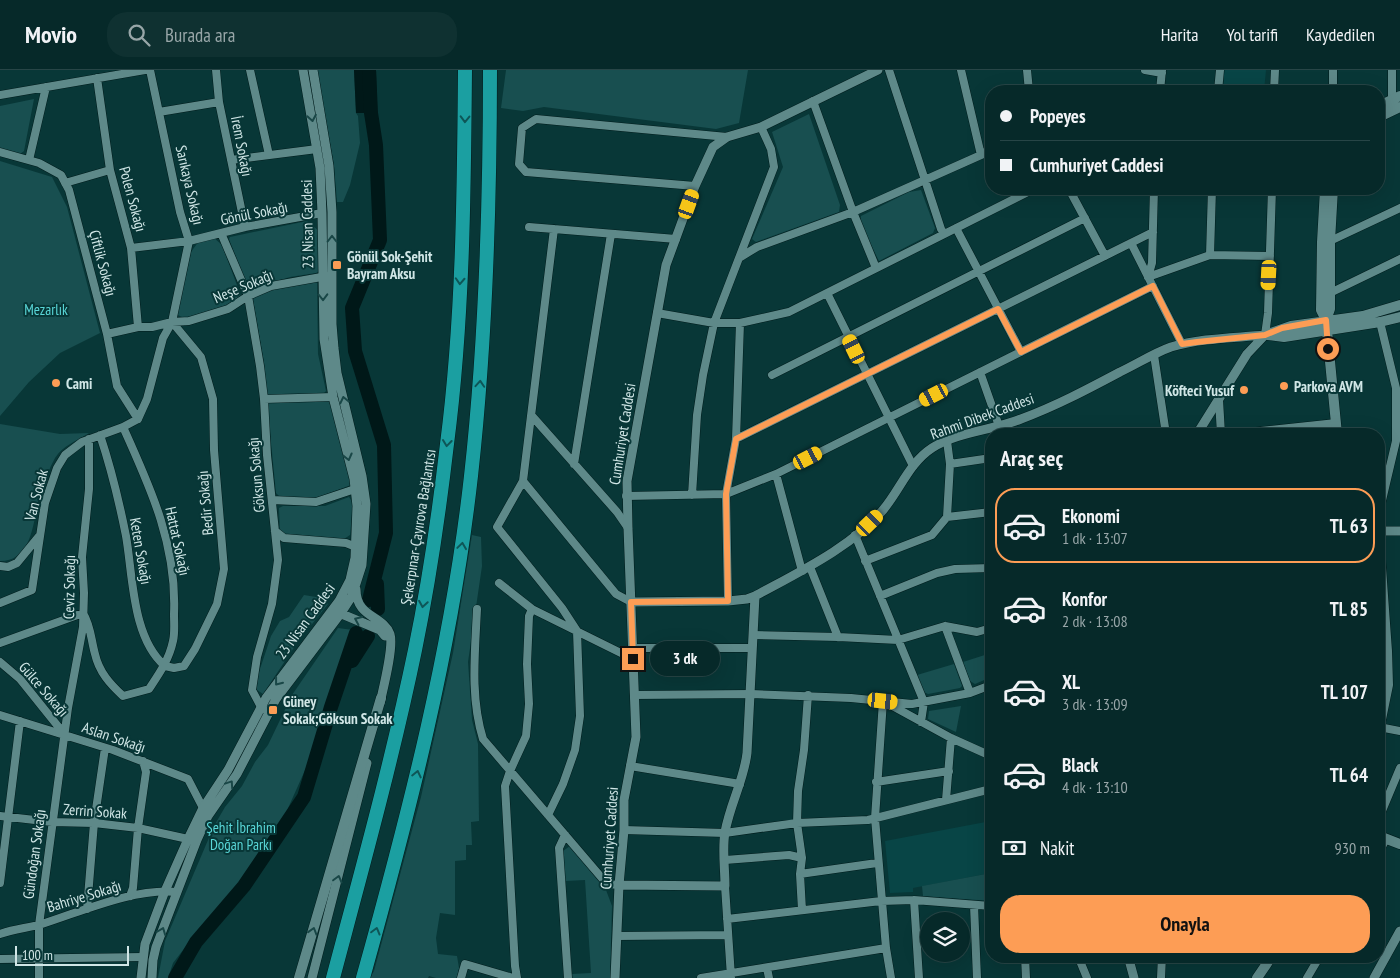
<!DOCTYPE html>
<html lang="tr">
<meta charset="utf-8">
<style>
:root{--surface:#062929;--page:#0f3131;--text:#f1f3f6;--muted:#98a6a8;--line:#274546;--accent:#fd9d55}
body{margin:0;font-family:"PT Sans Narrow",sans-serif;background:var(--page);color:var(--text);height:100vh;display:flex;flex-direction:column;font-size:19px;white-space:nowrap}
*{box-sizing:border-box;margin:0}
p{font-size:16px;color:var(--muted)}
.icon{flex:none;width:28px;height:28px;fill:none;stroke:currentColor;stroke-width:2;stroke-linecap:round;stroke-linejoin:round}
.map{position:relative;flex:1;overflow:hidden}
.details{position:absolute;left:985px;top:358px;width:400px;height:535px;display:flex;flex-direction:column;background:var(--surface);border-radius:20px;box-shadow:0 5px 20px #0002,0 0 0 1px var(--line)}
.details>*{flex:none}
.hud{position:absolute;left:985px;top:15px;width:400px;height:110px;border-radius:20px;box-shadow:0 5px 20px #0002,0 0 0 1px var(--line);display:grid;align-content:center;height:110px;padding:0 15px;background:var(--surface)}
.tools{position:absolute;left:920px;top:842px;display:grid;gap:10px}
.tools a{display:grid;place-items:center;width:50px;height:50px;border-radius:50%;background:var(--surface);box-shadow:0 5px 20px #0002,0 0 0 1px var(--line);font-size:25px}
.scale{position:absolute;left:15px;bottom:12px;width:114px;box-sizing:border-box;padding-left:5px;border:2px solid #d0e6e6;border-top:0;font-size:14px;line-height:18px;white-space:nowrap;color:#d0e6e6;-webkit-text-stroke:4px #083737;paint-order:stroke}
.end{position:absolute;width:22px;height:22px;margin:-11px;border:6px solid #fd9d55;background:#111;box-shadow:0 0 0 2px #111}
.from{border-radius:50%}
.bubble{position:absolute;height:35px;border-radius:18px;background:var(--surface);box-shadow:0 5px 20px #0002,0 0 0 1px var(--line);font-size:16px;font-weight:700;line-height:35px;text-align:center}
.car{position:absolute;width:15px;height:30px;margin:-15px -8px;border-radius:6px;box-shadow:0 0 4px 1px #0007;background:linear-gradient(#f5c518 24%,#345 0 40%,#f5c518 0 76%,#345 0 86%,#f5c518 0)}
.hud b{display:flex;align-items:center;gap:18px;height:48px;font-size:19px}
.hud b+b{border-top:1px solid var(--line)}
.hud i{width:12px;height:12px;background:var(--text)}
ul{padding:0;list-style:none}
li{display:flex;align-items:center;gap:15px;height:75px;margin:0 10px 8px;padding:0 5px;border:2px solid transparent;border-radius:20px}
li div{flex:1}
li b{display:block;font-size:19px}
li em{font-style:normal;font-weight:700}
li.active{border-color:var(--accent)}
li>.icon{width:45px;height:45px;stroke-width:1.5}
h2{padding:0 15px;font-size:22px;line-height:60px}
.pay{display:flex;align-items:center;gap:12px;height:55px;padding:0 15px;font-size:19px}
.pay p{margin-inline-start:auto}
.button{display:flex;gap:10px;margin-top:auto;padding:10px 15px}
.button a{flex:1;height:58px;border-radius:20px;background:var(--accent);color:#111;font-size:20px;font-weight:700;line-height:58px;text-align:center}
header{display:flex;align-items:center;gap:30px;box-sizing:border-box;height:70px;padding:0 25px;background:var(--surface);border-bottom:1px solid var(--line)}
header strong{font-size:24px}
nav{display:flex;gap:28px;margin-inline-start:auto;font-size:18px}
.search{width:350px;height:45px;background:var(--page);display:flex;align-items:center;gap:12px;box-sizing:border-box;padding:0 18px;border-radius:20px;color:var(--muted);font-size:19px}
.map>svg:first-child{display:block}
.built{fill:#084546}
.green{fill:#184f50}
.water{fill:#001818}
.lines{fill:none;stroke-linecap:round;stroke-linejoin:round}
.river{stroke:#001818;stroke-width:14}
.minor-casing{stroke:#001d1d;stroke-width:9}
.tertiary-casing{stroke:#001d1d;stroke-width:10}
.secondary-casing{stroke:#001d1d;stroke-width:11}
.motorway-casing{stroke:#001d1d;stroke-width:15}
.minor{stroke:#5e8989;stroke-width:8}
.tertiary{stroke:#5e8989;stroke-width:9}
.secondary{stroke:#5e8989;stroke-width:10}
.motorway{stroke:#1b9fa1;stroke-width:14}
.oneway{stroke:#194747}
.oneway2{stroke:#0e5657}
.route{stroke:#fd9d55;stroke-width:6}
.poi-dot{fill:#fd9d55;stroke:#083737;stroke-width:2}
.labels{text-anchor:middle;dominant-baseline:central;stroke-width:4;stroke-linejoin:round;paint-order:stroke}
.street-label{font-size:15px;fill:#d0e6e6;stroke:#083737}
.poi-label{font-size:15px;font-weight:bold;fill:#d0e6e6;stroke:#083737;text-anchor:start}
.park-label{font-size:15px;fill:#59d6d7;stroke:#083737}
</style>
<header>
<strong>Movio</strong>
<div class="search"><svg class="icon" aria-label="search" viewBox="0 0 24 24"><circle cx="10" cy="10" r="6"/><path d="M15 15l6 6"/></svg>Burada ara</div>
<nav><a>Harita</a><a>Yol tarifi</a><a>Kaydedilen</a></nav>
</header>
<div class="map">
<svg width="1400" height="908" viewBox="0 0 1400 908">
<rect width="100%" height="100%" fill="#083737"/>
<path class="built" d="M 1224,0 L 1266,0 L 1264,21 L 1223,21 Z
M 991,751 L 991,803 L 913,818 L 913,822 L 890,823 L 885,771 Z"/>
<path class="green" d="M 317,0 L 354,0 L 356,43 L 358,46 L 360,73 L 350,115 L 343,132 L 337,132 L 334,95 Z
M 506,0 L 748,0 L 739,53 L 716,59 L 544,37 L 523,41 L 501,38 Z
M 34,29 L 24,81 L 20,84 L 0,82 L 0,36 Z
M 809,44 L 840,135 L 839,142 L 756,172 L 752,169 L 783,97 L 772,62 Z
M 0,91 L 52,107 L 67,137 L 100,263 L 60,283 L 29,312 L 0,346 Z
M 921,120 L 935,158 L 933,163 L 879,191 L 860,153 L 861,146 L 909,122 Z
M 307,151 L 319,161 L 319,201 L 316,203 L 290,207 L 251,219 L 248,218 L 229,169 L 230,167 Z
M 213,167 L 222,175 L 241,226 L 225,238 L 186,249 L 178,245 L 178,240 L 191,182 L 199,171 Z
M 317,210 L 318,284 L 326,321 L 323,324 L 268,325 L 266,320 L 264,292 L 253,230 L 255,225 L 274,218 Z
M 328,329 L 331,331 L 351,415 L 313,429 L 280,427 L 276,423 L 267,332 Z
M 0,354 L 60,364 L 89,363 C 77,371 63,375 55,388 C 49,399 44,412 40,424 C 33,448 34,491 0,491 Z
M 349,427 L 353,433 L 350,465 L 344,469 L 286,465 L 280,461 L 279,438 L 283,436 L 325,436 Z
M 472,465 L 481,467 L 482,496 L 468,592 L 472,650 L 478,674 L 479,751 L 471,752 L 472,775 L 466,775 L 466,790 L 455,791 L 455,845 L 440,843 L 436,868 L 438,884 L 457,886 L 459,898 L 457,908 L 436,908 L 429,906 L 428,908 L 370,908 L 374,901 L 421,727 L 453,583 Z
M 304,525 L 322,528 L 328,534 L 297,573 L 263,624 L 257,620 L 256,611 L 271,566 L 280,551 L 289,547 Z
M 338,558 L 353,560 L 333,617 L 314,680 L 285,745 L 255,795 L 218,842 L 190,871 L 173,893 L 168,908 L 158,908 L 165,871 L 214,756 L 225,737 L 242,716 L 255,692 L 268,675 L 292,625 Z
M 991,583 L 991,607 L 975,614 L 970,611 L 963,592 Z
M 954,594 L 962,616 L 960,618 L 928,624 L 924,622 L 917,605 Z
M 961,636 L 956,662 L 928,649 L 929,641 Z
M 570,776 L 606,820 L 612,836 L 610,908 L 572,908 L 572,904 L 591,903 L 585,810 L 565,811 L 563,781 Z
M 991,803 L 991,831 L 923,826 L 922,816 Z"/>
<path class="water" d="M 354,0 L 376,0 L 377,43 L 356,43 Z"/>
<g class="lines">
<path class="river" d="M 377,514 L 378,539
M 369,530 L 386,463 L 384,375 L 355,281 L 352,238 L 380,170 L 376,75 L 371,43 L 369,0
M 352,591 L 368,566
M 175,908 L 196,872 L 244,816 L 304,727 L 331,637 L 356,563"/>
<g class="minor-casing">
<path id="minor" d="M 216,0 L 219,32 L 245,157
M 250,0 L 269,85
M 889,0 L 941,159 L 944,164
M 961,0 L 981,85
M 1027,0 L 1029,21
M 1145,0 L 1162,3
M 97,8 L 110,100 L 131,178 L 138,257
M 1160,21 L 1162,0
M 1218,21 L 1220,0
M 1274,21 L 1275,0
M 1333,21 L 1333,0
M 0,25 L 145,0
M 1392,30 L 1392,0
M 813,31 L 853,142 L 876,198
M 159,42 L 219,32
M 0,82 L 39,93 L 61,105 L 69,120 L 107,264 L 117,316 L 138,349
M 29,90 L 46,17
M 231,90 L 317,79
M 65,113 L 110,100
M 695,116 L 526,102 L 519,94 L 522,58 L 536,49 L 727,67
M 1069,119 L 1105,186
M 529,157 L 676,169
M 956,158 L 1021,282
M 221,163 L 248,226 L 260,296 L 264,329 L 267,385 L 278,490 L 272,534 L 257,587 L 252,620 L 261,637 L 264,639
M 1330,171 L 1400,138
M 1131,173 L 1182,274
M 131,178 L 189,171 L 245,157 L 322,143
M 1210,185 L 1212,119
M 739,188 L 774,97 L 771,79 L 761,57
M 1148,207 L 1210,185 L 1270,186
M 1148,207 L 1152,193 L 1154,119
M 827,223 L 913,396
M 1330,223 L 1400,189
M 657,243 L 714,253 L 740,253 L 789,242 L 1034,119
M 107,264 L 138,257 L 152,257 L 172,252 L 189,251 L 228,239 L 248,226 L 271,216 L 327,206
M 1265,265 L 1268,243 L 1272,119
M 1154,285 L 1166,364
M 980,302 L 999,356
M 772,305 L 1085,148
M 264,329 L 333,327
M 1219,330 L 1221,364
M 532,346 L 617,442 L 628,458
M 138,349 L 147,329 L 163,268 L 172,252 L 189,171 L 180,142 L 150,0
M 1185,364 L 1198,362
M 1233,364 L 1336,353
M 100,365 C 111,398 119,431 126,466 C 133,506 132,568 165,596
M 736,369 L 1153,162
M 574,394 L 611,164
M 950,394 L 991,388
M 776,404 L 802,501
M 523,411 L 616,524 L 631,532
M 692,425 L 697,345 L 703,305 L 714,253 L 739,188 L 757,177 L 853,142 L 981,85 L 991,79
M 626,426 L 726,424 L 776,404 L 1153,216
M 272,430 L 316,432 L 355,419
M 1379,443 L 1396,371 L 1396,318 L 1380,252
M 947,447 L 991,442
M 275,461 L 284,468 L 346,473 L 356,477
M 855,465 L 924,632 L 921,652
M 865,491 L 932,465 L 947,447 L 950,394 L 947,371
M 0,496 L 8,497 L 17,493 L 40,465
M 810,497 L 838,567
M 499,513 L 532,539 L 633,589
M 880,526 L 937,503 L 955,499 L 991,498
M 728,531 L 726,424 L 736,369 L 740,253
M 0,533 L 32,520 L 45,433 L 57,398 L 65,385 L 82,372 L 123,357 L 138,349
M 477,539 C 475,583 470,627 483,669 L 607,814 L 619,815
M 945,556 L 970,623
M 753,565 L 838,567 L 898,570 L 945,556 L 977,562 L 991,558
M 0,573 L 83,543 C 91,556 91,570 95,584 C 99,602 110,614 123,626 L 149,619 C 159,604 169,590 173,571 C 175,563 174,553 174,544 C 177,475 151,419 123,357
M 633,578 L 752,578
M 0,592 L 20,609 L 65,665
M 165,596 L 174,598 L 184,596 L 195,579 L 217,534 L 224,499 L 214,380 L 213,329 L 201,287 L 172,252
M 634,625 L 751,624 L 851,628 L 912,634 L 970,623 L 991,615
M 883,631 L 875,748 L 886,878 L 891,908
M 887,633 L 951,668 L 991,686
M 0,645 L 113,680 L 188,709 L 203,738
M 1379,657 L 1400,661
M 630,696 L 740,714
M 876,712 L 949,701
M 946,730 L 951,668
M 548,745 L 563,714 L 575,680 L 580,646 L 577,561 L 562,538 L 497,457 L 523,411 L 554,159
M 0,746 L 52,752 L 94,753 L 138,758 L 188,769
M 1379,748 L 1400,698
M 624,760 L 725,763 L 797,753 L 868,750 L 991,719
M 565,765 L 559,778 L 568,908
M 1379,782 L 1386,769
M 725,790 L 789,785 L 802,788
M 800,804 L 877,793
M 0,813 L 20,651
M 725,816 L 731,907
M 130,826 L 133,818 L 138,758 L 146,702 L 143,691
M 914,830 L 919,908
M 974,835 L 977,908
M 87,839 L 94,753 L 105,678
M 802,840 L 800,804 L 802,788 L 797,753 L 798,721 L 804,680 L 808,625
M 727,849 L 881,831 L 914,830 L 991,836
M 0,864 C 14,859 28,858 42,854 C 83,841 133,818 177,822
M 617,866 L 728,865
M 1025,886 L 1026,908
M 1078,886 L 1087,908
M 0,889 L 143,887
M 767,898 L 769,908
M 39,908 L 39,855 L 68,638 L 83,557 L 84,523 L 82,487 L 89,419 L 89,369
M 461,908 L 465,894 L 513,908
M 517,908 L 515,896 L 505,716 L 510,701 L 526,666 L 529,634 L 527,594 L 529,546 L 532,539
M 701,908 L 886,878
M 1161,908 L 1162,886
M 1307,908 L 1320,886"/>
</g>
<g class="tertiary-casing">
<path id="tertiary" d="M 1197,364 L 1247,284 L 1265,265
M 1379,461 L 1400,461
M 356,519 C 356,548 383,545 390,564 C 394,577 383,619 380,633
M 631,532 L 728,531 L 747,529 L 755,526 C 797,503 852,477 883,440 C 900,420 909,393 932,378 C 957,362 994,360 1021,349 C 1056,336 1088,319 1120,302 C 1137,294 1154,283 1171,277 C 1201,268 1234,268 1265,265
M 337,542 L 380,560 L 385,566
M 619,815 L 725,816 C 725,799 722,779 725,762 C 730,734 744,710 747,683 L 755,526
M 1128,886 L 1134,908
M 141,908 L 145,874 L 165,821 L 188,769 L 203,738 L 228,700 L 266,628 L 339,531 L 350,510 L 355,488 L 357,436 L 354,409 L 333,327 L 324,269 L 322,143 L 320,98 L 303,0
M 152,908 L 153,890 L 156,877 L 197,770 L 208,746 L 237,704 L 276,629 L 341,543 L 352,526 L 362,495 L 366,434 L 362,406 L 337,303 L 334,278 L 332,254 L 332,142 L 329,96 L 313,0
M 312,908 L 367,693
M 615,908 L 619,815 L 624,760 L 624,730 L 636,667 L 628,458 L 627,411 L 666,195 L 695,116 L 713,77 L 727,67 L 761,57 L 878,0
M 1374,908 L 1400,861"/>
</g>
<g class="secondary-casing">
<path id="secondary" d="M 1379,36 L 1400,26
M 1379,47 L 1400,37
M 1325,119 L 1322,172 L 1321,240 L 1326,250
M 1333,119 L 1330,171 L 1330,239 L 1326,250 L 1337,364
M 1265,265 L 1291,256 L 1363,246 L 1400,235
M 1268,265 L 1284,267 L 1380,252 L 1400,247
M 1379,458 L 1379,468
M 1379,470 L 1387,581 L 1388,615 L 1379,659
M 1379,766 L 1400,774
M 299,908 L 381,628
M 1257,908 L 1272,886"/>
</g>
<g class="motorway-casing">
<path id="motorway" d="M 333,908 C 362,799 392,691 415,580 C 429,512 439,443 447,374 C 463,250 464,125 465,0
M 363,908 C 409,743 452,577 471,406 C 486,271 490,136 490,0"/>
</g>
<use href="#minor" class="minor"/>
<use href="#tertiary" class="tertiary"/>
<use href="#secondary" class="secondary"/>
<use href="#motorway" class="motorway"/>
</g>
<defs><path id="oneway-chevron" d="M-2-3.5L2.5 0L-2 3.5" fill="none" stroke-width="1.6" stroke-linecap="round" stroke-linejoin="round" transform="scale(1.25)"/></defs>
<g class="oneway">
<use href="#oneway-chevron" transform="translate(312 48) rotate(80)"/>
<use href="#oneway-chevron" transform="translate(332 169) rotate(-90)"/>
<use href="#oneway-chevron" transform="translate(323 227) rotate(89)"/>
<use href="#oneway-chevron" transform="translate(344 330) rotate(-103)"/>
<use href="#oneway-chevron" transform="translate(348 387) rotate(76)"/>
<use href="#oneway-chevron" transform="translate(358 550) rotate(-156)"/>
<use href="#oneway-chevron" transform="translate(278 612) rotate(128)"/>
<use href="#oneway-chevron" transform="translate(230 714) rotate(-56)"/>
<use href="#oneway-chevron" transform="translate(338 809) rotate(-75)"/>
<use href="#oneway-chevron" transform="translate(162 861) rotate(-69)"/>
<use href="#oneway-chevron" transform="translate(313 861) rotate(-73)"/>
</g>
<g class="oneway2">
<use href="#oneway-chevron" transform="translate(465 49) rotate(91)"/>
<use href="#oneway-chevron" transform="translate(460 211) rotate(93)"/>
<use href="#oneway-chevron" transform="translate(480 314) rotate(-86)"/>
<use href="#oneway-chevron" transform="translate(447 373) rotate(97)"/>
<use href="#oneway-chevron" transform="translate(462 476) rotate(-82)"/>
<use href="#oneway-chevron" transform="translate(423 534) rotate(99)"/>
<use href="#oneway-chevron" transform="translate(417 704) rotate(-77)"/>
<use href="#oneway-chevron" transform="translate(376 861) rotate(-75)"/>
</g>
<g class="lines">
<path class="route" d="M 633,589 L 631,532 L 728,531 L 726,424 L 736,369 L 998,239 L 1021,282 L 1153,216 L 1182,274 L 1197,272 L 1265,265 L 1282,258 L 1326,250 L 1328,279"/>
</g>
<g class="poi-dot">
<rect x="332" y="190" width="10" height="10" rx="2.5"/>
<circle cx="56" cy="313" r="5"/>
<circle cx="1284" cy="316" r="5"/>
<circle cx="1244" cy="320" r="5"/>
<rect x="268" y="635" width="10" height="10" rx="2.5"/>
</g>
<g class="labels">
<g class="street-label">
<text transform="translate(242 76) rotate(79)">İrem Sokağı</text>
<text transform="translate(190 115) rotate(77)">Sarıkaya Sokağı</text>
<text transform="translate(133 129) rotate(75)">Polen Sokağı</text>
<text transform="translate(254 143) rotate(-11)">Gönül Sokağı</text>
<text transform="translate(307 154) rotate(-91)">23 Nisan Caddesi</text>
<text transform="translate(103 193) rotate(75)">Çiftlik Sokağı</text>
<text transform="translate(243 216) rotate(-23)">Neşe Sokağı</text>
<text transform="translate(982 346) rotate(-20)">Rahmi Dibek Caddesi</text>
<text transform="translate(622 364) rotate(-81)">Cumhuriyet Caddesi</text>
<text transform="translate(256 405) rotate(-95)">Göksun Sokağı</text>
<text transform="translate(36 425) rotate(-75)">Van Sokak</text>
<text transform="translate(205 433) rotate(-95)">Bedir Sokağı</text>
<text transform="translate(418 457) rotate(-81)">Şekerpınar-Çayırova Bağlantısı</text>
<text transform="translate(178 471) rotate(78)">Hattat Sokağı</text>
<text transform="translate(141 481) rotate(80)">Keten Sokağı</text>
<text transform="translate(69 517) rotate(-89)">Ceviz Sokağı</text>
<text transform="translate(305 551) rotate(-54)">23 Nisan Caddesi</text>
<text transform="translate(44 619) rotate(49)">Gülce Sokağı</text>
<text transform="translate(114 667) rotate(19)">Aslan Sokağı</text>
<text transform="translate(95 741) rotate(4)">Zerrin Sokak</text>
<text transform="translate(609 768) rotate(-86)">Cumhuriyet Caddesi</text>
<text transform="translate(34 784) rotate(-82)">Gündoğan Sokağı</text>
<text transform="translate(84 826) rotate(-17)">Bahriye Sokağı</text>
</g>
<g class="poi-label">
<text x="347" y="186">Gönül Sok-Şehit<tspan x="347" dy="17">Bayram Aksu</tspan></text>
<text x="66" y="313">Cami</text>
<text x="1294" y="316">Parkova AVM</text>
<text x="1234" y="320" text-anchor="end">Köfteci Yusuf</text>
<text x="283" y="631">Güney<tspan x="283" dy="17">Sokak;Göksun Sokak</tspan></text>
</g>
<g class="park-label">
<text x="46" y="239">Mezarlık</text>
<text x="241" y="757">Şehit İbrahim<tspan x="241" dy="17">Doğan Parkı</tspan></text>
</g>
</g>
</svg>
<div class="tools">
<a><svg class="icon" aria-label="layers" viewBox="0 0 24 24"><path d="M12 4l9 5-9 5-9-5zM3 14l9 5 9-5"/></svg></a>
</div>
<div class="scale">100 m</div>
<i class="end from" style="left:1328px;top:279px"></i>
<i class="end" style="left:633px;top:589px"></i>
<div class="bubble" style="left:650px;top:571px;width:70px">3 dk</div>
<i class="car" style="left:689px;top:134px;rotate:20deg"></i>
<i class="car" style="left:1269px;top:205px;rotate:183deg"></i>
<i class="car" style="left:854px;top:279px;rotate:334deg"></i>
<i class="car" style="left:934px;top:325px;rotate:243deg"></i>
<i class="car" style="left:808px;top:388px;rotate:63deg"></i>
<i class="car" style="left:870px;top:453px;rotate:46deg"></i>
<i class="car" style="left:883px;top:631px;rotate:96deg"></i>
<div class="hud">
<b><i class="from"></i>Popeyes</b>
<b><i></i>Cumhuriyet Caddesi</b>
</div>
<section class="details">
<h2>Araç seç</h2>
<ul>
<li class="active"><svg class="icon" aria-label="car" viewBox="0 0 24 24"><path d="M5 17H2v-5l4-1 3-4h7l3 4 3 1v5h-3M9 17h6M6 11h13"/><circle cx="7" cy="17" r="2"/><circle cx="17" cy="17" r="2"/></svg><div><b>Ekonomi</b><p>1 dk · 13:07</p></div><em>TL 63</em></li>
<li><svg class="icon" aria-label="car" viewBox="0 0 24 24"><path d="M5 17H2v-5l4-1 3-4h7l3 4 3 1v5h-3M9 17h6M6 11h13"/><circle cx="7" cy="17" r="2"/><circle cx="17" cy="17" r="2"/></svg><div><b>Konfor</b><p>2 dk · 13:08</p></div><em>TL 85</em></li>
<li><svg class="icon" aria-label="car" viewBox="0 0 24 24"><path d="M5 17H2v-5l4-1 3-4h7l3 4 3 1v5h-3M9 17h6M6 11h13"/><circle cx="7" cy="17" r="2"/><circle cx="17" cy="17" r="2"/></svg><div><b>XL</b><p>3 dk · 13:09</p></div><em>TL 107</em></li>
<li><svg class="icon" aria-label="car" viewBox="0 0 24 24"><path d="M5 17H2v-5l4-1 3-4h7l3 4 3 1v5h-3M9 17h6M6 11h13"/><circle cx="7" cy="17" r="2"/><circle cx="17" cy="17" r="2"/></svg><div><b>Black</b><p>4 dk · 13:10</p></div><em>TL 64</em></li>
</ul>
<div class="pay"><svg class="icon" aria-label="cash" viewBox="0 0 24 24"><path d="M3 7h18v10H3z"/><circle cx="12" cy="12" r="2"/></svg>Nakit<p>930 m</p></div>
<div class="button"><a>Onayla</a></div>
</section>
</div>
